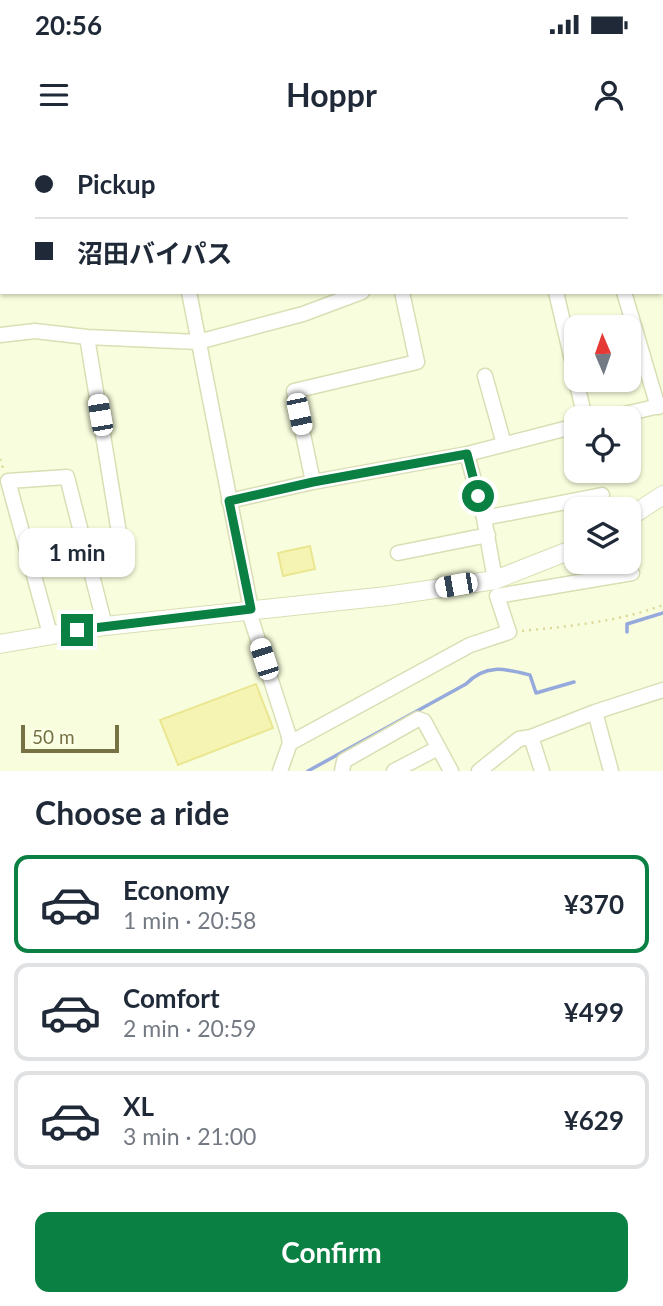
<!DOCTYPE html>
<meta charset="utf-8">
<style>
:root{--surface:#fff;--page:#f6f6f7;--text:#1f2937;--muted:#747a83;--line:#e0e1e3;--accent:#0b8043}
body{margin:0;font-family:Lato,"Noto Sans JP",sans-serif;background:var(--page);color:var(--text);height:100vh;display:flex;flex-direction:column;font-size:26px;white-space:nowrap}
*{box-sizing:border-box;margin:0}
p{font-size:23px;color:var(--muted)}
.icon{flex:none;width:38px;height:38px;fill:none;stroke:currentColor;stroke-width:2;stroke-linecap:round;stroke-linejoin:round}
.map{position:relative;height:631px;overflow:hidden}
.side{display:flex;flex-direction:column;background:var(--surface);flex:1}
.side>*{flex:none}
.top-card{position:absolute;left:0px;top:0px;width:663px;height:154px;box-shadow:0 2px 5px #0004;display:grid;align-content:center;height:154px;padding:0 35px;background:var(--surface)}
.needle{width:46px;rotate:358deg}
.tools{position:absolute;left:564px;top:175px;display:grid;gap:14px}
.tools a{display:grid;place-items:center;width:77px;height:77px;border-radius:14px;background:var(--surface);box-shadow:0 2px 5px #0004;font-size:35px}
.scale{position:absolute;left:21px;bottom:18px;width:98px;box-sizing:border-box;padding-left:7px;border:4px solid #767244;border-top:0;font-size:19px;line-height:24px;white-space:nowrap;color:#767244;-webkit-text-stroke:5px #fbffe6;paint-order:stroke}
.end{position:absolute;width:32px;height:32px;margin:-16px;border:9px solid #0b8043;background:#fff;box-shadow:0 0 0 4px #fff}
.from{border-radius:50%}
.bubble{position:absolute;height:49px;border-radius:14px;background:var(--surface);box-shadow:0 2px 5px #0004;font-size:23px;font-weight:700;line-height:49px;text-align:center}
.car{position:absolute;width:21px;height:42px;margin:-21px -10px;border-radius:9px;box-shadow:0 0 5px 2px #0007;background:linear-gradient(#fff 24%,#345 0 40%,#fff 0 76%,#345 0 86%,#fff 0)}
.top-card b{display:flex;align-items:center;gap:24px;height:66px;font-size:26px}
.top-card b+b{border-top:2px solid var(--line)}
.top-card i{width:18px;height:18px;background:var(--text)}
ul{padding:0;list-style:none}
li{display:flex;align-items:center;gap:21px;height:98px;margin:0 14px 10px;padding:0 21px;border:4px solid var(--line);border-radius:14px}
li div{flex:1}
li b{display:block;font-size:26px}
li em{font-style:normal;font-weight:700}
li.selected{border-color:var(--accent)}
li>.icon{width:63px;height:63px;stroke-width:1.5}
h2{padding:0 35px;font-size:32px;line-height:84px}
.primary-button{display:flex;gap:14px;margin-top:auto;padding:14px 35px}
.primary-button a{flex:1;height:80px;border-radius:14px;background:var(--accent);color:#fff;font-size:28px;font-weight:700;line-height:80px;text-align:center}
.status{display:flex;justify-content:space-between;align-items:center;height:49px;padding:0 35px;background:var(--surface);direction:ltr}
.status svg{height:19px;fill:currentColor}
header{display:flex;justify-content:space-between;align-items:center;height:91px;padding:0 35px;background:var(--surface);font-size:32px;font-weight:700}
.map>svg:first-child{display:block}
.green{fill:#bbedc3}
.lines{fill:none;stroke-linecap:round;stroke-linejoin:round}
.stream{stroke:#96a9dc;stroke-width:3.5}
.building{fill:#f6f4b2;stroke:#eae691;stroke-width:2}
.minor-casing{stroke:#dbdeb4;stroke-width:17}
.tertiary-casing{stroke:#dbdeb4;stroke-width:20}
.path{stroke:#dbd896;stroke-width:2.5;stroke-dasharray:2 5;stroke-linecap:butt}
.minor{stroke:#fff;stroke-width:14}
.tertiary{stroke:#fff;stroke-width:18}
.route{stroke:#0b8043;stroke-width:9}
</style>
<div class="status"><b>20:56</b><svg viewBox="0 0 49 12"><path d="M0 12V9h3v3zM5 12V6h3v6zM10 12V3h3v9zM15 12V0h3v12zM26 1h20v11H26zM47 4h2v5h-2z"/></svg></div>
<header><svg class="icon" aria-label="menu" viewBox="0 0 24 24"><path d="M4 6h16M4 12h16M4 18h16"/></svg>Hoppr<svg class="icon" aria-label="person" viewBox="0 0 24 24"><circle cx="12" cy="8" r="4"/><path d="M4 21q1-7 8-7t8 7"/></svg></header>
<div class="map">
<svg width="663" height="631" viewBox="0 0 663 631">
<rect width="100%" height="100%" fill="#f8fedd"/>
<path class="green" d="M 395,0 L 663,0 L 663,67 L 662,2 Z"/>
<g class="lines">
<path class="stream" d="M 627,492 L 627,484 L 663,473
M 308,631 L 466,544 C 486,523 506,529 530,535 L 536,553 L 574,542"/>
</g>
<path class="building" d="M 310,406 L 315,429 L 283,436 L 278,413 Z
M 256,544 L 273,588 L 178,625 L 160,580 Z"/>
<g class="lines">
<g class="minor-casing">
<path id="minor" d="M 16,0 L 17,2
M 108,0 L 109,2
M 139,0 L 139,2
M 384,0 L 384,2
M 0,78 L 2,78
M 662,95 L 663,95
M 189,152 L 251,469
M 556,152 L 576,237
M 624,152 L 658,267
M 0,195 L 35,191 L 87,197 L 198,202 L 303,174 L 362,152
M 87,197 L 121,405 L 88,412
M 485,236 L 504,304
M 576,240 L 585,278
M 608,278 L 663,265
M 467,314 L 484,378 L 495,440
M 313,342 L 294,251 L 417,222 L 402,152
M 229,361 L 313,342 L 467,314 L 576,286
M 484,378 L 602,355
M 398,413 L 488,395
M 248,469 L 288,593 L 290,603 L 280,631
M 50,494 L 8,341 L 67,337 L 105,486
M 595,572 L 611,631
M 531,597 L 542,631
M 290,603 L 470,505 L 509,492 L 497,456 L 632,433
M 342,631 L 344,621 L 418,579 L 424,581 L 451,631
M 394,631 L 438,608
M 479,631 L 519,599 L 531,597 L 595,572 L 663,550"/>
</g>
<g class="tertiary-casing">
<path id="tertiary" d="M 628,378 L 663,355
M 0,504 L 105,486 L 387,456 L 495,440 L 576,408"/>
</g>
<path class="path" d="M 662,75 L 663,74
M 0,319 L 3,328
M 522,491 C 571,486 617,482 663,465"/>
<use href="#minor" class="minor"/>
<use href="#tertiary" class="tertiary"/>
</g>
<g class="lines">
<path class="route" d="M 77,490 L 251,469 L 229,361 L 313,342 L 467,314 L 478,356"/>
</g>
</svg>
<div class="tools">
<a><svg class="needle" viewBox="-14 -14 28 28"><path d="M0-13l5 13h-10z" fill="#e53935"/><path d="M0 13l5-13h-10z" fill="#747a83"/></svg></a>
<a><svg class="icon" aria-label="locate" viewBox="0 0 24 24"><circle cx="12" cy="12" r="6"/><path d="M12 2v4M12 18v4M2 12h4M18 12h4"/></svg></a>
<a><svg class="icon" aria-label="layers" viewBox="0 0 24 24"><path d="M12 4l9 5-9 5-9-5zM3 14l9 5 9-5"/></svg></a>
</div>
<div class="scale">50 m</div>
<i class="end from" style="left:478px;top:356px"></i>
<i class="end" style="left:77px;top:490px"></i>
<div class="bubble" style="left:19px;top:388px;width:116px">1 min</div>
<i class="car" style="left:299px;top:274px;rotate:168deg"></i>
<i class="car" style="left:100px;top:275px;rotate:350deg"></i>
<i class="car" style="left:456px;top:445px;rotate:260deg"></i>
<i class="car" style="left:264px;top:519px;rotate:342deg"></i>
<div class="top-card">
<b><i class="from"></i>Pickup</b>
<b><i></i>沼田バイパス</b>
</div>
</div>
<section class="side">
<h2>Choose a ride</h2>
<ul>
<li class="selected"><svg class="icon" aria-label="car" viewBox="0 0 24 24"><path d="M5 17H2v-5l4-1 3-4h7l3 4 3 1v5h-3M9 17h6M6 11h13"/><circle cx="7" cy="17" r="2"/><circle cx="17" cy="17" r="2"/></svg><div><b>Economy</b><p>1 min · 20:58</p></div><em>¥370</em></li>
<li><svg class="icon" aria-label="car" viewBox="0 0 24 24"><path d="M5 17H2v-5l4-1 3-4h7l3 4 3 1v5h-3M9 17h6M6 11h13"/><circle cx="7" cy="17" r="2"/><circle cx="17" cy="17" r="2"/></svg><div><b>Comfort</b><p>2 min · 20:59</p></div><em>¥499</em></li>
<li><svg class="icon" aria-label="car" viewBox="0 0 24 24"><path d="M5 17H2v-5l4-1 3-4h7l3 4 3 1v5h-3M9 17h6M6 11h13"/><circle cx="7" cy="17" r="2"/><circle cx="17" cy="17" r="2"/></svg><div><b>XL</b><p>3 min · 21:00</p></div><em>¥629</em></li>
</ul>
<div class="primary-button"><a>Confirm</a></div>
</section>
